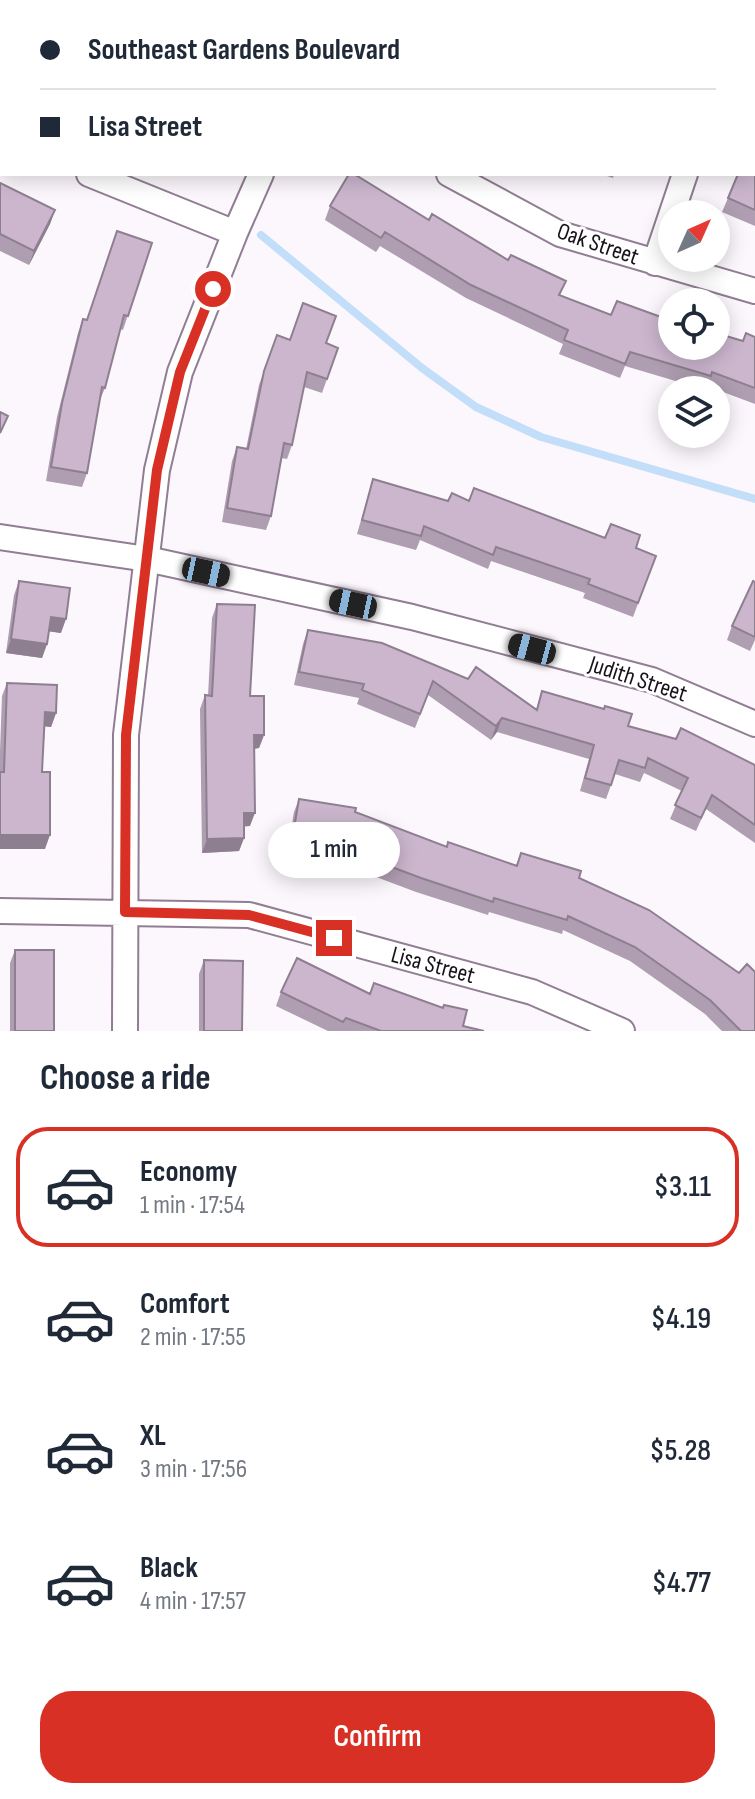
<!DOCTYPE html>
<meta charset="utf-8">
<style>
:root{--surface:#fff;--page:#f6f6f7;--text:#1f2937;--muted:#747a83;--line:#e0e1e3;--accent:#d93025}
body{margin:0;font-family:"Sofia Sans Condensed",sans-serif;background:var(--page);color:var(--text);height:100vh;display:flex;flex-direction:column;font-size:30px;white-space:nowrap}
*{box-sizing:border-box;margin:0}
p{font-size:26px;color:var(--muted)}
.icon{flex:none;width:44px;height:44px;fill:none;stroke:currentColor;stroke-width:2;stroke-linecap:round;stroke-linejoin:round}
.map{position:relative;height:1031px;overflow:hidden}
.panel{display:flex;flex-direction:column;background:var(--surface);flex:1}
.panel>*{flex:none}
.top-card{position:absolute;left:0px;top:0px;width:756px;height:176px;box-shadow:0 4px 20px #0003;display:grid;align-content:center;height:176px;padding:0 40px;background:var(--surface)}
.needle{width:52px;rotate:45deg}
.controls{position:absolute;left:658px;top:200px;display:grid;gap:16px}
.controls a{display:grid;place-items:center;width:72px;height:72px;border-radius:50%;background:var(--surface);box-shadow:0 4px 20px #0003;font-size:40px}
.end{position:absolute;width:36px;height:36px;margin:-18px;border:10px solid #d93025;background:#fff;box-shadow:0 0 0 4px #fff}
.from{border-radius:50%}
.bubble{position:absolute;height:56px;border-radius:28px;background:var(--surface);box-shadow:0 4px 20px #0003;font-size:26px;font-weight:600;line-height:56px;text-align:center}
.car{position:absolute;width:24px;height:48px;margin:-24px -12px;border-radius:10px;box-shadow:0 0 6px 2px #0007;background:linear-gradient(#222 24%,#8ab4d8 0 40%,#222 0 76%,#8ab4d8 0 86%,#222 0)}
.top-card b{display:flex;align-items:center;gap:28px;height:76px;font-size:30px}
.top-card b+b{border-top:2px solid var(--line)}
.top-card i{width:20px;height:20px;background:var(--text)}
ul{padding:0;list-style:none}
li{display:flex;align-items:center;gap:24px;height:120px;margin:0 16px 12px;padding:0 24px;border:4px solid transparent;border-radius:32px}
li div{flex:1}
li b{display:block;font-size:30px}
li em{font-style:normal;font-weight:600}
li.active{border-color:var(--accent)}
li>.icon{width:72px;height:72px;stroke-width:1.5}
h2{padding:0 40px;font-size:36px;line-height:96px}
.primary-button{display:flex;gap:16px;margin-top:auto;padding:16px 40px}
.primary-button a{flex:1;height:92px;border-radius:32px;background:var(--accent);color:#fff;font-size:32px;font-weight:600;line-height:92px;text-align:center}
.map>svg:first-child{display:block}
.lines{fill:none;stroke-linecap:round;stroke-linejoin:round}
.stream{stroke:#c2def8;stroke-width:8}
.minor-casing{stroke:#917d94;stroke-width:28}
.minor{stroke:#fff;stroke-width:24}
.wall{fill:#af9db1}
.shaded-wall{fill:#8e7f90}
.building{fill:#cbb6ce;stroke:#8e7f90;stroke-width:2}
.route{stroke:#d93025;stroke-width:10}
.labels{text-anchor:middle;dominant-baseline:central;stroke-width:6;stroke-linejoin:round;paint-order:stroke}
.street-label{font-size:24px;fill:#181119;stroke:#fff}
</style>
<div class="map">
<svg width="755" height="1031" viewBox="0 0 755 1031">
<rect width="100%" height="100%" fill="#fcf7fc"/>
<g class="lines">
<path class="stream" d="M 261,235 L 422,368 L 476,407 L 541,437 L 755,499"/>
<g class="minor-casing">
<path id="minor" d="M 359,2 L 360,0
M 754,14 L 755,12
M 0,124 L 2,125
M 89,174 L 235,233
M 449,174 L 560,234 L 755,291
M 655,263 L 685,174
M 0,537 L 147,559 L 412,617 L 652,680 L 755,724
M 0,911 L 249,915 L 532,992 L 622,1031
M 125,1031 L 126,735 L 157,470 L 180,372 L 235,233 L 261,174"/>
</g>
<use href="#minor" class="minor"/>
</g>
<path class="wall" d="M 0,0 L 2,2 L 2,41 L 0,40 Z
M 755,143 L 755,226 L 722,212 L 728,198 Z
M 601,174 L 614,174 L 613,178 Z
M 0,183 L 55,210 L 50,224 L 29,265 L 0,251 Z
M 330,206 L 429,220 L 560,296 L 611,315 L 660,317 L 743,341 L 755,337 L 755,404 L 707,386 L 706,390 L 625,366 L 620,378 L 559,354 L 563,344 L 466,298 L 380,246 L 376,252 L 325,220 Z
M 152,243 L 123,330 L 120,329 L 105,388 L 99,402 L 87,473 L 82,487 L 46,481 L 57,417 L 78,333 L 83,319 L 87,320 Z
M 277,335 L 290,340 L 326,343 L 338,348 L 322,393 L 304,387 L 292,445 L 287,459 L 281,458 L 271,516 L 266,530 L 222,522 L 232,461 L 237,447 L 246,449 L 259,385 Z
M 373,479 L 448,501 L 469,501 L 605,538 L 656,556 L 633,617 L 583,598 L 585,593 L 491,561 L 488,569 L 420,540 L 416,550 L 357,534 Z
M 19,581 L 61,633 L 49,631 L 47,644 L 42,658 L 6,653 L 14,595 Z
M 755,582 L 755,640 L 750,651 L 727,640 L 732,626 Z
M 217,604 L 264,735 L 259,748 L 254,749 L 250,826 L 244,826 L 244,838 L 239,851 L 202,853 L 200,709 L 205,695 L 208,696 L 212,618 Z
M 308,630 L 536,710 L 542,691 L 628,726 L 755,765 L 755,843 L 706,809 L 696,831 L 670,819 L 682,791 L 644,773 L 640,782 L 615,774 L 606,799 L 580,791 L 589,759 L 497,732 L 491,740 L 428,695 L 415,728 L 357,704 L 359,698 L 294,685 L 303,644 Z
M 7,683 L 56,713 L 51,727 L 45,726 L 42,772 L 45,849 L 0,849 L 0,751 L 2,696 Z
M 299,799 L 355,812 L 447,847 L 516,865 L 521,853 L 579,878 L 755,1031 L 722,1031 L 705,1014 L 630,961 L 563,930 L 562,934 L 489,912 L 488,915 L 416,892 L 339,863 L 287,854 L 294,812 Z
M 15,950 L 54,1031 L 10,1031 L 10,963 Z
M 204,960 L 242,1031 L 199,1031 L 199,974 Z
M 281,992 L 370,994 L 463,1026 L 484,1031 L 328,1031 L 276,1006 Z"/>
<path class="shaded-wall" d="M 55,210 L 50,224 L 29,265 L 34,251 Z
M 51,617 L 66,619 L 61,633 L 46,631 Z
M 11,639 L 47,644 L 42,658 L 6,653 Z
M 45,712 L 56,713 L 51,727 L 40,726 Z
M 502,718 L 497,732 L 491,740 L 496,726 Z
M 254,735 L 264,735 L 259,748 L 249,749 Z
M 244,813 L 255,813 L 250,826 L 239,827 Z
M 0,835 L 50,835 L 45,849 L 0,849 Z
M 244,838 L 239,851 L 202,853 L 207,839 Z"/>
<path class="building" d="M 0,0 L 62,0 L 65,2 L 2,2 L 2,24 L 0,23 Z
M 216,0 L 262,0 L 261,2 L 215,2 Z
M 444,0 L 489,0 L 488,2 L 443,2 Z
M 644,0 L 685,0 L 684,2 L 643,2 Z
M 754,143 L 755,143 L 755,210 L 728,198 L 738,174 L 754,174 Z
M 349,174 L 354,174 L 429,220 L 432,214 L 508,260 L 511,255 L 566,281 L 559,295 L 611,315 L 617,301 L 672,321 L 672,346 L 716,346 L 716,333 L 743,341 L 746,333 L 755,337 L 755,388 L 712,372 L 711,376 L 630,352 L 625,364 L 564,340 L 568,330 L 471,285 L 385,232 L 381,238 L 330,206 Z
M 0,183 L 55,210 L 34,251 L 0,234 Z
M 117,231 L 152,243 L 128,316 L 124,315 L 105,388 L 102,387 L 87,473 L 51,467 L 62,403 L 83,319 L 87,320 Z
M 303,303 L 336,316 L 326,343 L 338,348 L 327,379 L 307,372 L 292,445 L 284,443 L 271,516 L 227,508 L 237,447 L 248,449 L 264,371 L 277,335 L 290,340 Z
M 0,412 L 8,416 L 0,433 Z
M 373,479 L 448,501 L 452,493 L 469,501 L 474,488 L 605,538 L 611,524 L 640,535 L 636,548 L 656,556 L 638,603 L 588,584 L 590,579 L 496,547 L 493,555 L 424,526 L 421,536 L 362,520 Z
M 19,581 L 70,588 L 66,619 L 51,617 L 47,644 L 11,639 Z
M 753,581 L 755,582 L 755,637 L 732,626 Z
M 217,604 L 255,605 L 250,696 L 264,696 L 264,735 L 254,735 L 255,813 L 244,813 L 244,838 L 207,839 L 205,695 L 212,696 Z
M 308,630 L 382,643 L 468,679 L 476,667 L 537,710 L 542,691 L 604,709 L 605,706 L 632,714 L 628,726 L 676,739 L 681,728 L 755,765 L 755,825 L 712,795 L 701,818 L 675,805 L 688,778 L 648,758 L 645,768 L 619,760 L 611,785 L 585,778 L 594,745 L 502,718 L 496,726 L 433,681 L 420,714 L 362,690 L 364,684 L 299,672 Z
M 7,683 L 57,685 L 56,713 L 45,712 L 42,772 L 50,772 L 50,835 L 0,835 L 0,772 L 4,772 Z
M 299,799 L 356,808 L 355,812 L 447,847 L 448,842 L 517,866 L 521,853 L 581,871 L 579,878 L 649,910 L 739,973 L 747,964 L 755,972 L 755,1031 L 741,1031 L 710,1000 L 635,947 L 568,916 L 567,920 L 494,898 L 493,902 L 421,878 L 344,849 L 292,840 Z
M 15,950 L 54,950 L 54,1031 L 15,1031 Z
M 297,958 L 370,994 L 374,983 L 443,1008 L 444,1005 L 467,1010 L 463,1026 L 484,1031 L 381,1031 L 346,1018 L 343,1022 L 281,992 Z
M 204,960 L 243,961 L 242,1031 L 204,1031 Z"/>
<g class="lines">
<path class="route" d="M 213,289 L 180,372 L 157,470 L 126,735 L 125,912 L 249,915 L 334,938"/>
</g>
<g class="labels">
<g class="street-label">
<text transform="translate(598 244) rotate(19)">Oak Street</text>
<text transform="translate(638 679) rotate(18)">Judith Street</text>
<text transform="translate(433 965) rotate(15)">Lisa Street</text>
</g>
</g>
</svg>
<div class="controls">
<a><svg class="needle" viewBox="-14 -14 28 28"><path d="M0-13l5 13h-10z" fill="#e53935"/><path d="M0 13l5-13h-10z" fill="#747a83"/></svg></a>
<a><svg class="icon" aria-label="locate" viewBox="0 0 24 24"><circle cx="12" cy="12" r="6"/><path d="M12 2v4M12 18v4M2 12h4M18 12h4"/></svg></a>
<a><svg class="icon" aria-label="layers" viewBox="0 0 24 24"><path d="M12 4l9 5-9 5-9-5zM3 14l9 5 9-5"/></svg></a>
</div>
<i class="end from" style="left:213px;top:289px"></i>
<i class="end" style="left:334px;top:938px"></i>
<div class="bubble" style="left:268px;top:822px;width:132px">1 min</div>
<i class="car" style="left:206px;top:572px;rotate:102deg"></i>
<i class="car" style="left:353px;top:604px;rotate:282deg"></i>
<i class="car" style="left:532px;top:649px;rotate:285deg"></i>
<div class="top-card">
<b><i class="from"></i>Southeast Gardens Boulevard</b>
<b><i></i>Lisa Street</b>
</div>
</div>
<section class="panel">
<h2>Choose a ride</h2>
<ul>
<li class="active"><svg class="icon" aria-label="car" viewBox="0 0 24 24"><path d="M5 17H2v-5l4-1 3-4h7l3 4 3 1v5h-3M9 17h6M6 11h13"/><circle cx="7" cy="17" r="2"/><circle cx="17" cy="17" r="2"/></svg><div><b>Economy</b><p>1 min · 17:54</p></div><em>$3.11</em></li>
<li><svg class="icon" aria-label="car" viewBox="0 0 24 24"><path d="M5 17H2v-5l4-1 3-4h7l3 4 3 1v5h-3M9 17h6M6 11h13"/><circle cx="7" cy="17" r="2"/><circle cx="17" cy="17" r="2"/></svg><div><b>Comfort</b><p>2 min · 17:55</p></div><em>$4.19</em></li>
<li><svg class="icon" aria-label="car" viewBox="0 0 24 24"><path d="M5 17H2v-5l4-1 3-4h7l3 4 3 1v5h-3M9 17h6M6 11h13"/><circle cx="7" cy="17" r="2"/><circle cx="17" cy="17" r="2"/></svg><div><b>XL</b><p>3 min · 17:56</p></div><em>$5.28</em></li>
<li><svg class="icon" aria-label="car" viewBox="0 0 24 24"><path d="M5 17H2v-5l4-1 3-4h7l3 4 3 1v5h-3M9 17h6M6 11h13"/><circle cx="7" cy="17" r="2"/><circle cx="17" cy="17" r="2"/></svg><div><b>Black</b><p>4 min · 17:57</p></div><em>$4.77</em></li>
</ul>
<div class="primary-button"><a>Confirm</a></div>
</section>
